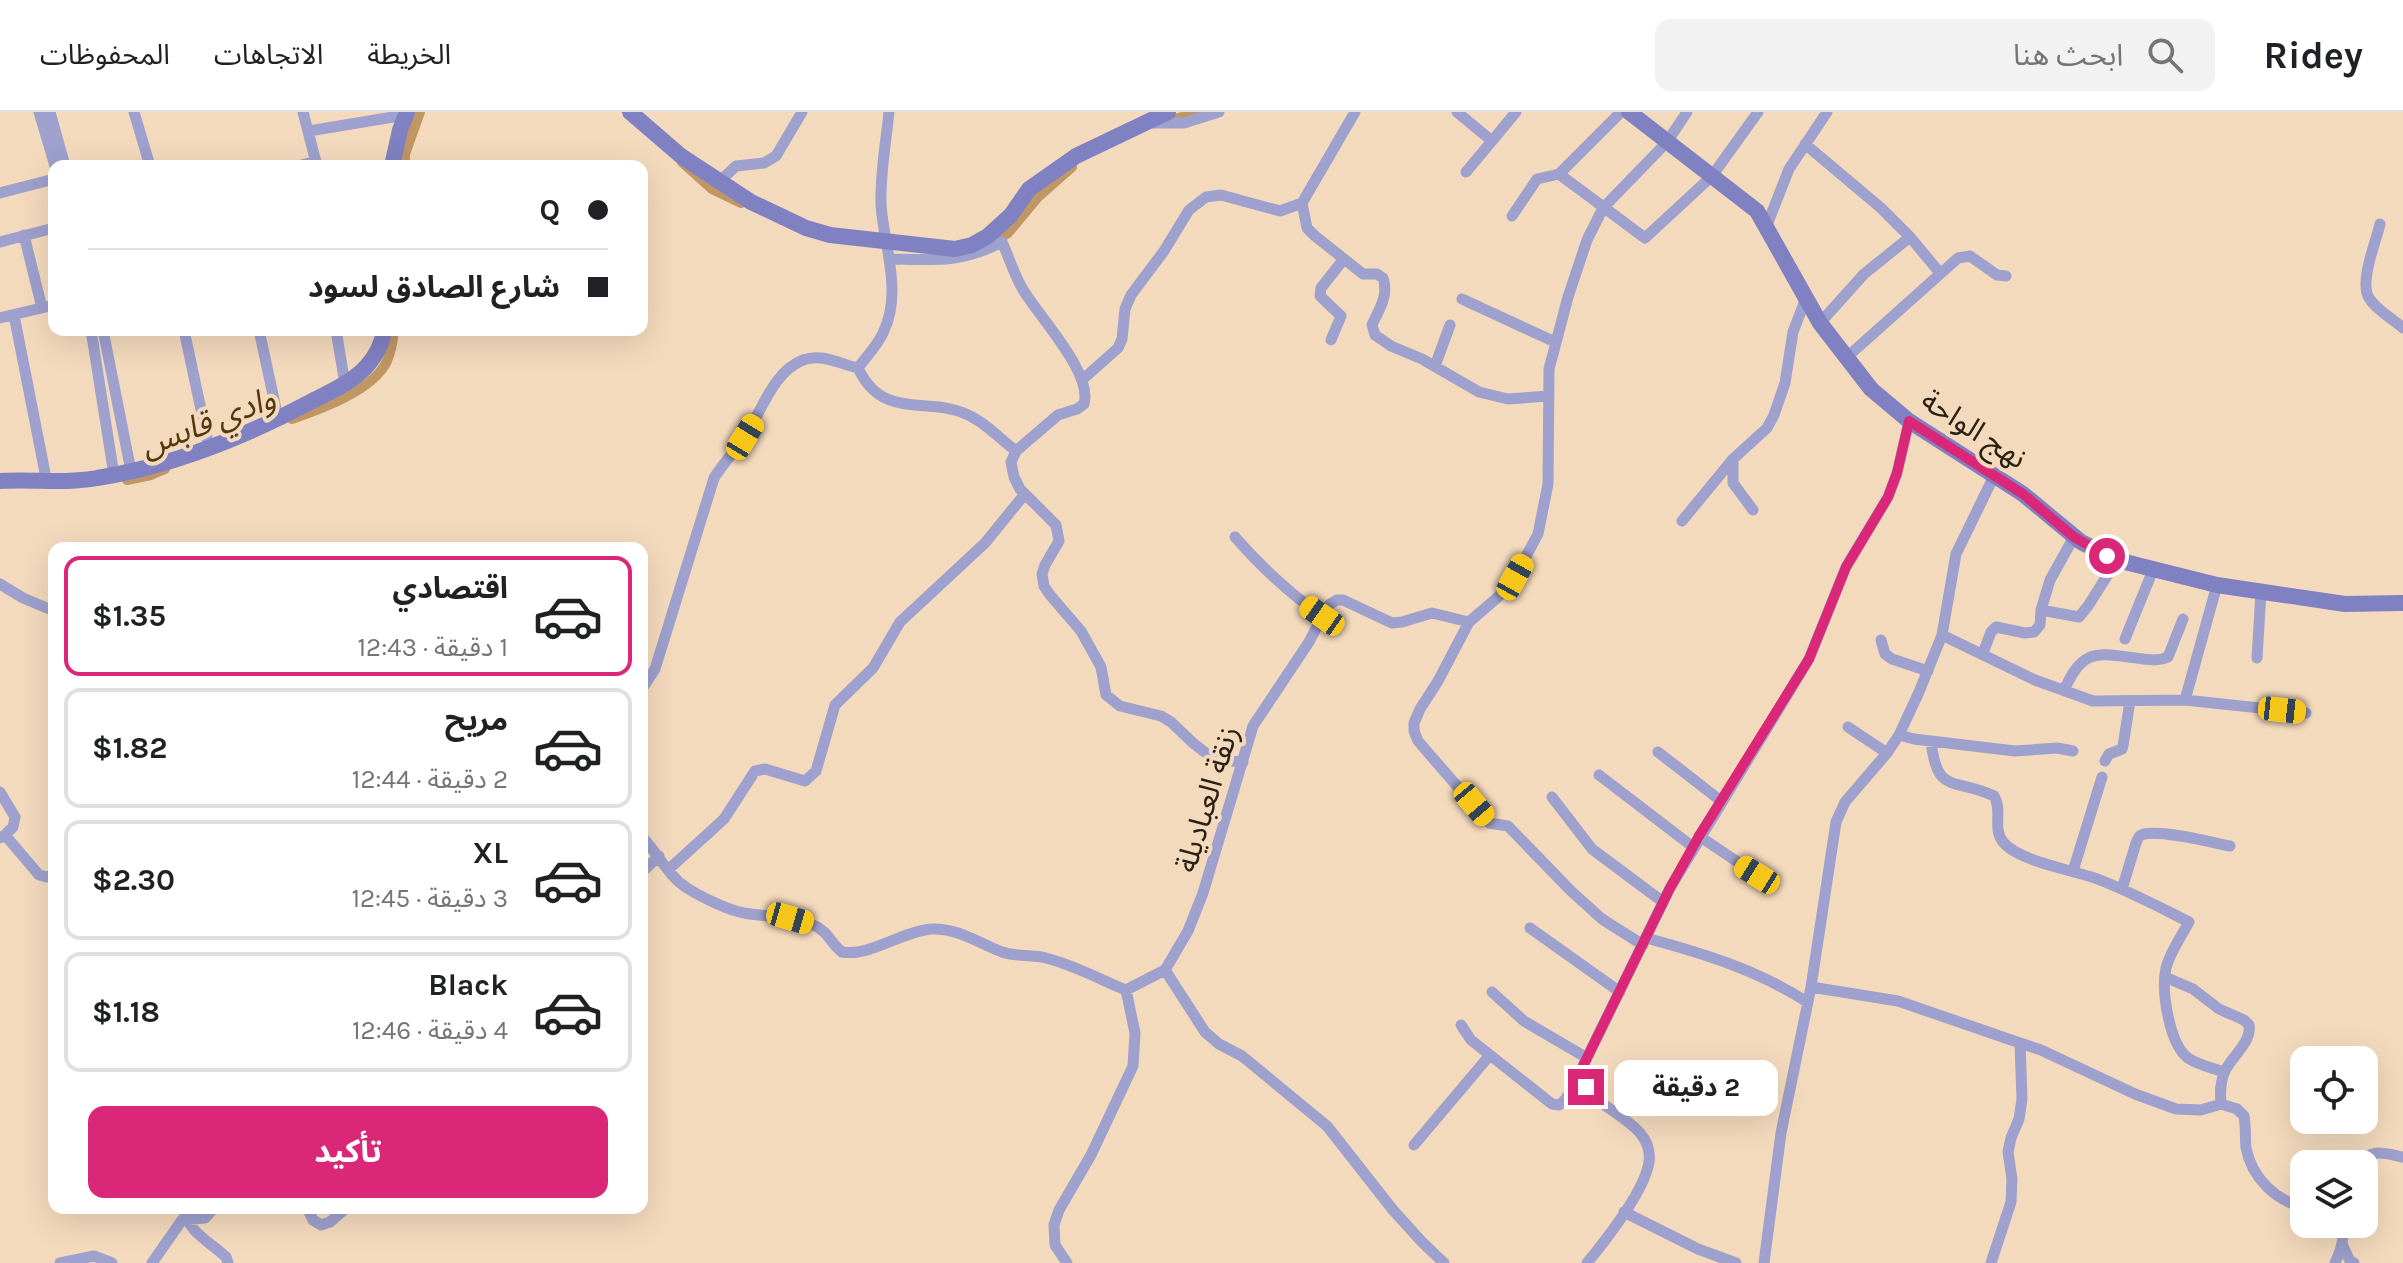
<!DOCTYPE html>
<html lang="ar">
<meta charset="utf-8">
<style>
:root{--surface:#fff;--page:#f2f2f2;--text:#202124;--muted:#757577;--line:#e0e0e0;--accent:#db2777}
body{margin:0;font-family:Karla,"Noto Sans Arabic",sans-serif;background:var(--page);color:var(--text);direction:rtl;height:100vh;display:flex;flex-direction:column;font-size:30px;white-space:nowrap}
*{box-sizing:border-box;margin:0}
p{font-size:26px;color:var(--muted)}
.icon{flex:none;width:44px;height:44px;fill:none;stroke:currentColor;stroke-width:2;stroke-linecap:round;stroke-linejoin:round}
.map{position:relative;flex:1;overflow:hidden;direction:ltr}
.panel{position:absolute;left:48px;top:430px;width:600px;height:672px;display:flex;flex-direction:column;background:var(--surface);border-radius:16px;box-shadow:0 8px 32px #0002;direction:rtl}
.panel>*{flex:none}
.hud{position:absolute;left:48px;top:48px;width:600px;height:176px;border-radius:16px;box-shadow:0 8px 32px #0002;direction:rtl;display:grid;align-content:center;height:176px;padding:0 40px;background:var(--surface)}
.buttons{position:absolute;left:2290px;top:934px;display:grid;gap:16px}
.buttons a{display:grid;place-items:center;width:88px;height:88px;border-radius:16px;background:var(--surface);box-shadow:0 8px 32px #0002;font-size:40px}
.end{position:absolute;width:36px;height:36px;margin:-18px;border:10px solid #db2777;background:#fff;box-shadow:0 0 0 4px #fff}
.from{border-radius:50%}
.bubble{position:absolute;height:56px;border-radius:16px;background:var(--surface);box-shadow:0 8px 32px #0002;font-size:26px;font-weight:700;line-height:56px;text-align:center;direction:rtl}
.car{position:absolute;width:24px;height:48px;margin:-24px -12px;border-radius:10px;box-shadow:0 0 6px 2px #0007;background:linear-gradient(#f5c518 24%,#345 0 40%,#f5c518 0 76%,#345 0 86%,#f5c518 0)}
.hud b{display:flex;align-items:center;gap:28px;height:76px;font-size:30px}
.hud b+b{border-top:2px solid var(--line)}
.hud i{width:20px;height:20px;background:var(--text)}
ul{padding:14px 0 0;list-style:none}
li{display:flex;align-items:center;gap:24px;height:120px;margin:0 16px 12px;padding:0 24px;border:4px solid var(--line);border-radius:16px}
li div{flex:1}
li b{display:block;font-size:30px}
li em{font-style:normal;font-weight:700}
li.on{border-color:var(--accent)}
li>.icon{width:72px;height:72px;stroke-width:1.5}
.primary-button{display:flex;gap:16px;margin-top:auto;padding:16px 40px}
.primary-button a{flex:1;height:92px;border-radius:16px;background:var(--accent);color:#fff;font-size:32px;font-weight:700;line-height:92px;text-align:center}
header{display:flex;align-items:center;gap:48px;box-sizing:border-box;height:112px;padding:0 40px;background:var(--surface);border-bottom:2px solid var(--line)}
header strong{font-size:38px}
nav{display:flex;gap:44px;margin-inline-start:auto;font-size:28px}
.search{width:560px;height:72px;background:var(--page);display:flex;align-items:center;gap:20px;box-sizing:border-box;padding:0 28px;border-radius:16px;color:var(--muted);font-size:30px}
.map>svg:first-child{display:block}
.lines{fill:none;stroke-linecap:round;stroke-linejoin:round}
.canal{stroke:#bf9664;stroke-width:10}
.street{stroke:#9ea0cd;stroke-width:11}
.secondary{stroke:#8081c2;stroke-width:16}
.route{stroke:#db2777;stroke-width:10}
.labels{text-anchor:middle;dominant-baseline:central;stroke-width:8;stroke-linejoin:round;paint-order:stroke}
.street-label{font-size:30px;fill:#2a2016;stroke:#f4dabd}
.water-label{font-size:32px;font-style:italic;fill:#54370f;stroke:#f4dabd}
</style>
<header>
<strong>Ridey</strong>
<div class="search"><svg class="icon" aria-label="search" viewBox="0 0 24 24"><circle cx="10" cy="10" r="6"/><path d="M15 15l6 6"/></svg>ابحث هنا</div>
<nav><a>الخريطة</a><a>الاتجاهات</a><a>المحفوظات</a></nav>
</header>
<div class="map">
<svg width="2403" height="1151" viewBox="0 0 2403 1151">
<rect width="100%" height="100%" fill="#f4dabd"/>
<g class="lines">
<path class="canal" d="M 1169,9 L 1198,0
M 682,50 L 712,77 L 741,91
M 405,54 L 405,42 L 420,0
M 991,132 L 1008,121 L 1038,85 L 1072,55
M 292,307 C 321,297 374,278 387,249 C 391,240 393,228 394,218
M 127,368 L 151,363 L 165,357"/>
<path class="street" d="M 39,0 L 55,54
M 50,0 L 65,54
M 134,0 L 150,54
M 303,0 L 317,54
M 1457,0 L 1492,29 L 1516,0
M 1621,0 L 1559,62 L 1645,126 L 1712,64 L 1758,0
M 1150,11 L 1184,11 L 1219,0
M 309,19 L 405,3
M 1805,32 L 1881,96 L 1910,125 L 1940,161
M 298,54 L 316,49
M 1466,60 L 1492,29
M 720,69 L 736,54 L 764,51 L 776,44 L 802,0
M 0,81 L 54,67
M 1302,91 L 1307,116 L 1315,124 L 1363,162 L 1377,162 L 1383,166 C 1389,184 1379,197 1372,213 L 1375,223 L 1391,234 L 1422,247 L 1479,280 L 1508,287 L 1548,284
M 1512,104 L 1537,67 L 1559,62
M 2380,112 C 2376,130 2359,170 2369,186 C 2377,199 2392,206 2403,216
M 1767,113 L 1789,57 L 1827,0
M 24,123 L 42,196
M 0,130 L 54,116
M 891,147 C 934,148 962,151 1002,130 C 1009,145 1014,162 1022,176 C 1038,204 1093,260 1084,292 L 1077,297 L 1058,303 L 1016,339 L 1011,350 L 1014,365 L 1020,377 L 1056,413 L 1059,429 L 1045,453 L 1042,462 L 1044,474 L 1050,483 L 1081,519 L 1101,555 L 1106,583 L 1120,594 L 1161,604 L 1171,610 L 1193,631 L 1215,648 L 1243,650
M 1462,187 L 1555,230
M 14,203 L 47,371
M 0,206 L 54,193
M 1820,211 L 1864,162 L 1910,125
M 91,218 L 114,363
M 103,218 L 131,359
M 184,218 L 209,335
M 259,218 L 278,306
M 336,218 L 345,272
M 1331,228 L 1341,204 L 1320,184 L 1321,176 L 1343,148
M 1846,246 L 1958,146 L 1970,144 L 1997,163 L 2006,164
M 1435,254 L 1450,213
M 858,256 C 883,309 926,284 966,302 C 985,310 1000,327 1016,339
M 1082,268 L 1118,236 L 1122,227 L 1125,197 L 1131,183 L 1164,139 L 1189,98 L 1206,85 L 1221,83 L 1280,99 L 1302,91 L 1355,0
M 1733,348 L 1733,371 L 1753,398
M 1682,409 L 1733,347 L 1767,316 L 1774,303 L 1785,271 L 1793,220 L 1806,186
M 1235,425 C 1262,456 1289,481 1322,504
M 0,472 L 23,486 L 54,499
M 2041,498 L 2050,468 L 2074,425
M 1942,523 L 2035,568 L 2093,589 L 2185,588 L 2306,601
M 2125,527 L 2153,458
M 1881,528 L 1885,542 L 1892,547 L 1928,559
M 1983,541 L 1991,520 L 1996,515 L 2025,521 L 2034,520 L 2040,513 L 2041,498 L 2079,505 L 2088,494 L 2117,448
M 2257,546 L 2261,480
M 642,577 L 655,557 L 714,366 C 724,350 737,337 747,321 C 762,298 774,259 803,248 C 822,241 840,252 858,256 C 866,245 877,234 883,221 C 903,180 884,135 881,93 C 880,62 886,30 889,0
M 2064,579 C 2083,533 2100,542 2143,547 C 2152,548 2159,549 2168,545 L 2183,507
M 2185,588 L 2217,473
M 1848,615 L 1887,641
M 1899,623 L 1914,627 L 2015,639 L 2057,636 L 2073,639
M 1931,629 C 1937,684 1954,665 1994,684 C 2003,698 1992,716 2003,730 C 2019,750 2075,758 2100,768 C 2131,780 2159,795 2189,810 C 2181,825 2170,840 2166,856 C 2161,878 2169,932 2188,946 C 2198,953 2213,956 2224,960
M 1658,640 L 1721,689
M 2105,649 L 2109,642 L 2122,637 L 2123,634 L 2130,589
M 1599,663 L 1693,735
M 0,680 L 15,705 L 13,715 L 5,723
M 1552,685 L 1592,737 L 1663,790
M 1699,724 L 1757,763
M 642,725 C 658,741 668,764 687,776 C 699,784 730,799 744,801 C 766,805 789,803 811,812 C 829,819 830,831 842,840 C 870,845 902,819 932,817 C 958,816 979,831 1002,840 C 1016,845 1032,842 1046,846 C 1074,853 1099,867 1126,878 L 1165,858 L 1205,920 L 1219,932 L 1242,944 L 1327,1014 L 1393,1098 L 1422,1130 L 1444,1151
M 0,726 L 5,723 L 39,763 L 47,765 L 54,762
M 669,757 L 724,707 L 755,659 L 765,657 L 805,669 L 816,659 L 835,593 L 873,556 L 900,510 L 985,431 L 1024,383
M 2073,759 L 2102,665
M 642,760 L 659,744
M 2122,777 L 2136,731 C 2139,725 2138,724 2144,722 C 2163,718 2210,730 2230,734
M 1530,816 L 1620,880
M 1646,826 C 1702,841 1758,858 1807,890
M 1643,833 L 1602,807 L 1571,779 L 1508,714 L 1489,711 L 1418,629 L 1414,619 L 1414,611 L 1420,597 L 1438,569 L 1469,510 L 1498,485 L 1515,465 L 1538,422 L 1548,372 L 1549,257 L 1568,185 L 1587,128 L 1603,96 L 1667,30 L 1687,0
M 1165,858 L 1188,819 L 1203,781 L 1253,614 L 1309,530 L 1325,499 L 1330,492 L 1337,488 L 1343,488 L 1392,511 L 1402,510 L 1432,501 L 1469,510
M 2165,865 L 2193,877 L 2219,897 L 2244,908 L 2249,913 C 2252,930 2232,944 2225,959 C 2220,970 2220,980 2221,992 L 2237,997 L 2244,1004 C 2246,1015 2245,1025 2246,1036 C 2252,1066 2275,1088 2304,1096
M 1811,875 L 1898,889 L 2020,931 L 2022,987 L 2019,1007 L 2011,1026 L 2008,1040 L 2012,1067 L 2011,1090 L 1991,1151
M 1492,880 L 1524,909 L 1587,946
M 1461,913 L 1471,928 L 1552,992 L 1559,993 L 1563,990 L 1582,965
M 2020,931 L 2041,938 L 2135,982 L 2176,997 L 2201,998 L 2221,992
M 1414,1033 L 1490,943
M 2360,1052 C 2370,1035 2387,1042 2403,1045
M 183,1096 C 188,1120 210,1130 226,1145 L 228,1151
M 307,1096 L 313,1108 L 321,1113 L 330,1110 L 346,1096
M 1624,1100 L 1698,1137 L 1736,1151
M 2342,1132 L 2350,1149 L 2354,1151
M 60,1151 L 94,1144 L 112,1151
M 152,1151 L 182,1108 L 205,1106 L 214,1096
M 1067,1151 L 1055,1133 L 1054,1113 L 1059,1098 L 1091,1043 L 1133,954 L 1135,921 L 1126,878
M 1587,1151 C 1605,1129 1645,1078 1649,1050 C 1656,1003 1571,995 1583,954 L 1670,776 L 1809,547 L 1846,455 L 1888,385 L 1897,361 L 1909,309
M 1764,1151 L 1781,1021 L 1811,875 L 1836,710 L 1845,690 L 1887,641 L 1899,623 L 1919,580 L 1942,523 L 1956,442 L 1994,364
M 2335,1151 C 2341,1138 2345,1126 2342,1112"/>
<path class="secondary" d="M 630,0 L 681,44 L 751,90 L 806,116 L 830,123 L 955,137 L 972,133 L 988,124 L 1011,103 L 1029,77 L 1076,44 L 1168,0
M 1629,0 L 1757,99 L 1820,211 L 1871,277 L 1909,309 L 2023,382 L 2081,430 L 2117,448 L 2217,473 L 2345,492 L 2403,491
M 392,54 L 400,18 L 407,0
M 0,369 C 33,367 65,372 97,366 C 173,354 247,324 314,288 C 332,279 352,270 366,255 C 376,244 382,233 384,218"/>
</g>
<g class="lines">
<path class="route" d="M 1586,975 L 1582,965 L 1583,954 L 1670,776 L 1699,724 L 1809,547 L 1846,455 L 1888,385 L 1897,361 L 1909,309 L 2023,382 L 2074,425 L 2107,444"/>
</g>
<g class="labels">
<g class="street-label">
<text transform="translate(1974 317) rotate(33)">نهج الواحة</text>
<text transform="translate(1207 687) rotate(-73)">زنقة العباديلة</text>
</g>
<g class="water-label">
<text transform="translate(208 310) rotate(-21)">وادي قابس</text>
</g>
</g>
</svg>
<div class="buttons">
<a><svg class="icon" aria-label="locate" viewBox="0 0 24 24"><circle cx="12" cy="12" r="6"/><path d="M12 2v4M12 18v4M2 12h4M18 12h4"/></svg></a>
<a><svg class="icon" aria-label="layers" viewBox="0 0 24 24"><path d="M12 4l9 5-9 5-9-5zM3 14l9 5 9-5"/></svg></a>
</div>
<i class="end from" style="left:2107px;top:444px"></i>
<i class="end" style="left:1586px;top:975px"></i>
<div class="bubble" style="left:1614px;top:948px;width:164px">2 دقيقة</div>
<i class="car" style="left:745px;top:325px;rotate:31deg"></i>
<i class="car" style="left:1515px;top:465px;rotate:29deg"></i>
<i class="car" style="left:1322px;top:504px;rotate:305deg"></i>
<i class="car" style="left:2282px;top:598px;rotate:96deg"></i>
<i class="car" style="left:1474px;top:692px;rotate:140deg"></i>
<i class="car" style="left:1757px;top:763px;rotate:302deg"></i>
<i class="car" style="left:790px;top:806px;rotate:106deg"></i>
<div class="hud">
<b><i class="from"></i>Q</b>
<b><i></i>شارع الصادق لسود</b>
</div>
<section class="panel">
<ul>
<li class="on"><svg class="icon" aria-label="car" viewBox="0 0 24 24"><path d="M5 17H2v-5l4-1 3-4h7l3 4 3 1v5h-3M9 17h6M6 11h13"/><circle cx="7" cy="17" r="2"/><circle cx="17" cy="17" r="2"/></svg><div><b>اقتصادي</b><p>1 دقيقة · 12:43</p></div><em>$1.35</em></li>
<li><svg class="icon" aria-label="car" viewBox="0 0 24 24"><path d="M5 17H2v-5l4-1 3-4h7l3 4 3 1v5h-3M9 17h6M6 11h13"/><circle cx="7" cy="17" r="2"/><circle cx="17" cy="17" r="2"/></svg><div><b>مريح</b><p>2 دقيقة · 12:44</p></div><em>$1.82</em></li>
<li><svg class="icon" aria-label="car" viewBox="0 0 24 24"><path d="M5 17H2v-5l4-1 3-4h7l3 4 3 1v5h-3M9 17h6M6 11h13"/><circle cx="7" cy="17" r="2"/><circle cx="17" cy="17" r="2"/></svg><div><b>XL</b><p>3 دقيقة · 12:45</p></div><em>$2.30</em></li>
<li><svg class="icon" aria-label="car" viewBox="0 0 24 24"><path d="M5 17H2v-5l4-1 3-4h7l3 4 3 1v5h-3M9 17h6M6 11h13"/><circle cx="7" cy="17" r="2"/><circle cx="17" cy="17" r="2"/></svg><div><b>Black</b><p>4 دقيقة · 12:46</p></div><em>$1.18</em></li>
</ul>
<div class="primary-button"><a>تأكيد</a></div>
</section>
</div>
